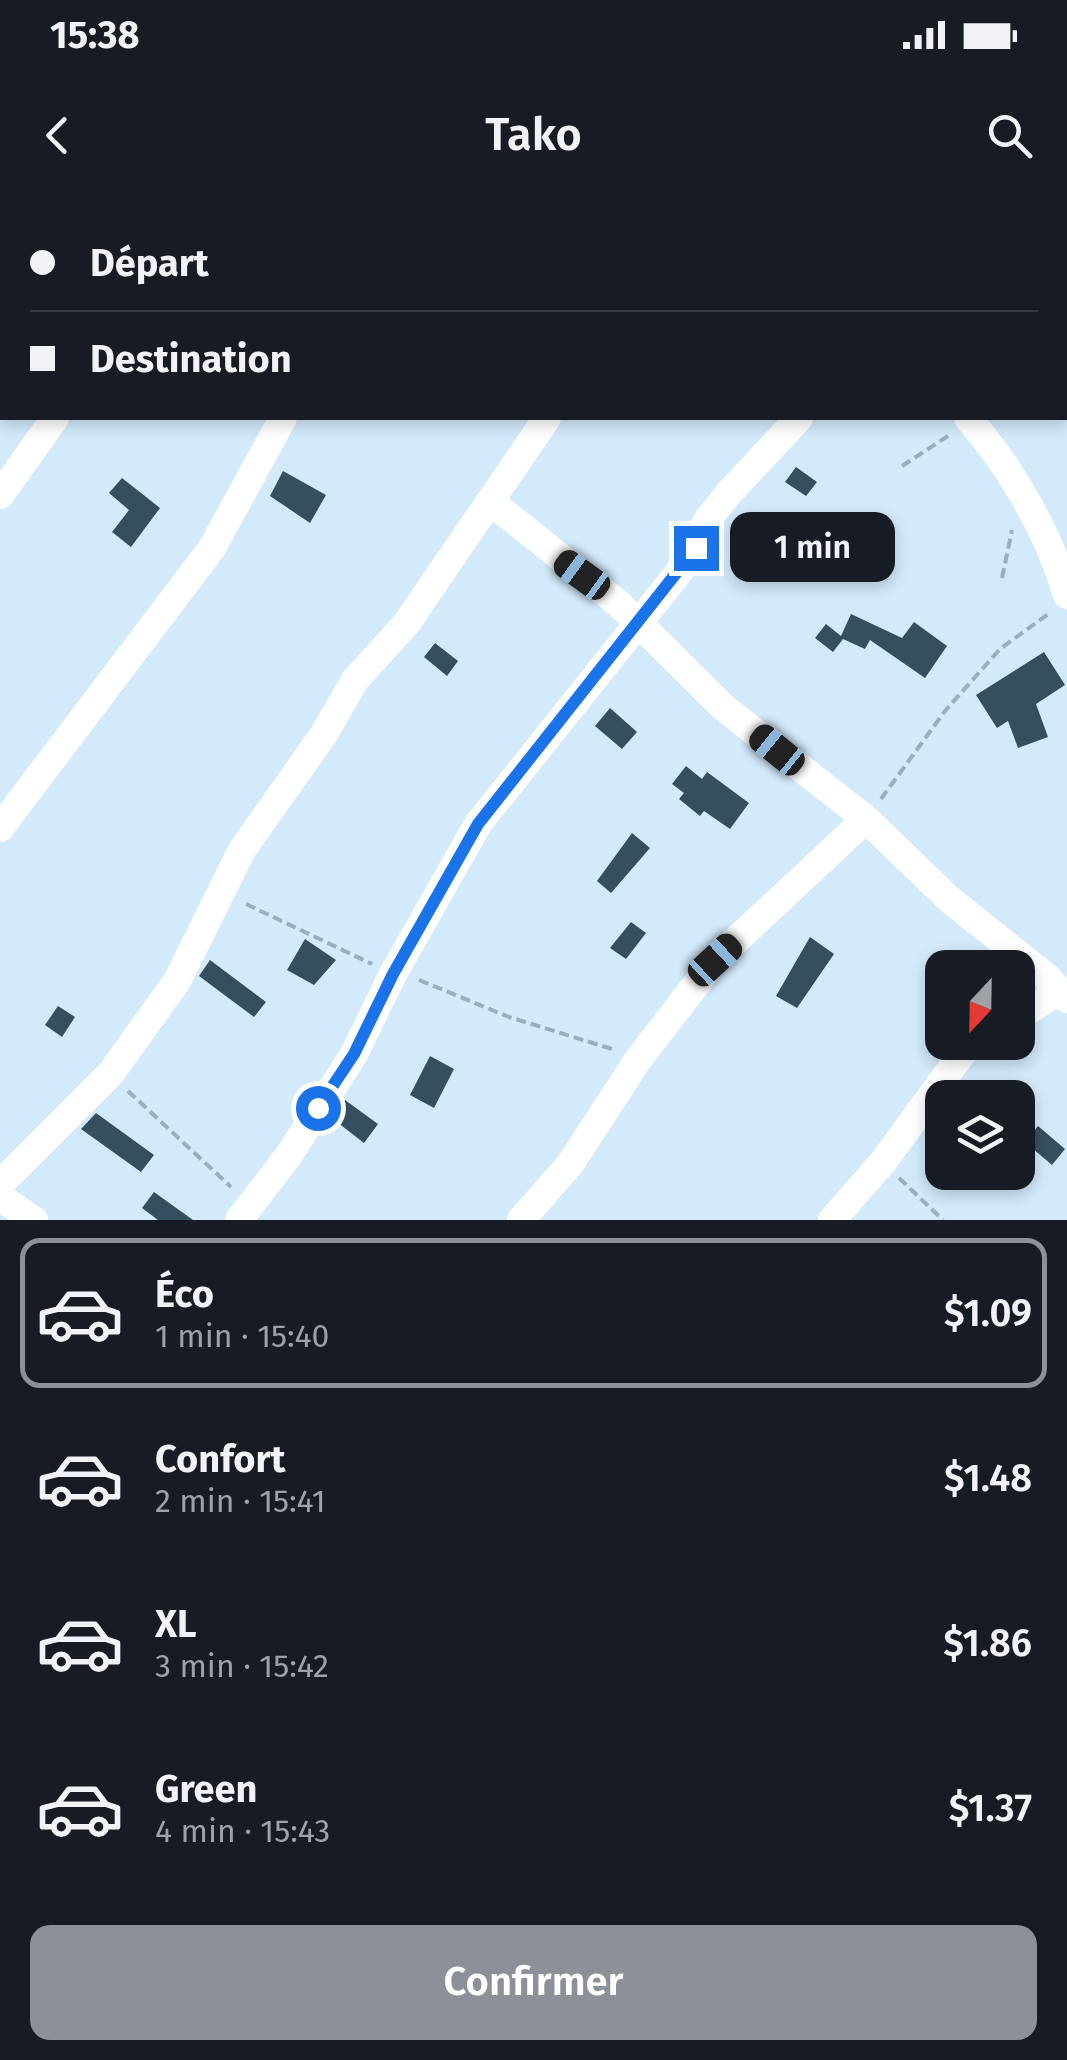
<!DOCTYPE html>
<html lang="fr">
<meta charset="utf-8">
<style>
:root{--surface:#171b24;--page:#242831;--text:#f1f3f6;--muted:#9ea1a6;--line:#363941;--accent:#8c9099}
body{margin:0;font-family:"Fira Sans",sans-serif;background:var(--page);color:var(--text);height:100vh;display:flex;flex-direction:column;font-size:38px;white-space:nowrap}
*{box-sizing:border-box;margin:0}
p{font-size:32px;color:var(--muted)}
.icon{flex:none;width:55px;height:55px;fill:none;stroke:currentColor;stroke-width:2;stroke-linecap:round;stroke-linejoin:round}
.map{position:relative;height:1020px;overflow:hidden}
.sheet{display:flex;flex-direction:column;background:var(--surface);flex:1}
.sheet>*{flex:none}
.top-card{position:absolute;left:0px;top:0px;width:1068px;height:220px;box-shadow:0 5px 15px #0003;display:grid;align-content:center;height:220px;padding:0 30px;background:var(--surface)}
.needle{width:65px;rotate:202deg}
.buttons{position:absolute;left:925px;top:750px;display:grid;gap:20px}
.buttons a{display:grid;place-items:center;width:110px;height:110px;border-radius:20px;background:var(--surface);box-shadow:0 5px 15px #0003;font-size:50px}
.end{position:absolute;width:45px;height:45px;margin:-22px;border:12px solid #1a73e8;background:#fff;box-shadow:0 0 0 5px #fff}
.from{border-radius:50%}
.bubble{position:absolute;height:70px;border-radius:20px;background:var(--surface);box-shadow:0 5px 15px #0003;font-size:32px;font-weight:600;line-height:70px;text-align:center}
.car{position:absolute;width:30px;height:60px;margin:-30px -15px;border-radius:12px;box-shadow:0 0 8px 2px #0007;background:linear-gradient(#222 24%,#8ab4d8 0 40%,#222 0 76%,#8ab4d8 0 86%,#222 0)}
.top-card b{display:flex;align-items:center;gap:35px;height:95px;font-size:38px}
.top-card b+b{border-top:2px solid var(--line)}
.top-card i{width:25px;height:25px;background:var(--text)}
ul{padding:18px 0 0;list-style:none}
li{display:flex;align-items:center;gap:30px;height:150px;margin:0 20px 15px;padding:0 10px;border:5px solid transparent;border-radius:20px}
li div{flex:1}
li b{display:block;font-size:38px}
li em{font-style:normal;font-weight:600}
li.current{border-color:var(--accent)}
li>.icon{width:90px;height:90px;stroke-width:1.5}
.primary-button{display:flex;gap:20px;margin-top:auto;padding:20px 30px}
.primary-button a{flex:1;height:115px;border-radius:20px;background:var(--accent);color:#fff;font-size:40px;font-weight:600;line-height:115px;text-align:center}
.status{display:flex;justify-content:space-between;align-items:center;height:70px;padding:0 50px;background:var(--surface);direction:ltr}
.status svg{height:28px;fill:currentColor}
header{display:flex;justify-content:space-between;align-items:center;height:130px;padding:0 30px;background:var(--surface);font-size:45px;font-weight:600}
.map>svg:first-child{display:block}
.building{fill:#364f60}
.lines{fill:none;stroke-linecap:round;stroke-linejoin:round}
.path{stroke:#9baebc;stroke-width:4;stroke-dasharray:10 5;stroke-linecap:butt}
.minor{stroke:#fff;stroke-width:28}
.route{stroke:#1a73e8;stroke-width:12}
</style>
<div class="status"><b>15:38</b><svg viewBox="0 0 49 12"><path d="M0 12V9h3v3zM5 12V6h3v6zM10 12V3h3v9zM15 12V0h3v12zM26 1h20v11H26zM47 4h2v5h-2z"/></svg></div>
<header><svg class="icon" aria-label="back" viewBox="0 0 24 24"><path d="M15 5l-7 7 7 7"/></svg>Tako<svg class="icon" aria-label="search" viewBox="0 0 24 24"><circle cx="10" cy="10" r="6"/><path d="M15 15l6 6"/></svg></header>
<div class="map">
<svg width="1067" height="1020" viewBox="0 0 1067 1020">
<rect width="100%" height="100%" fill="#d3eafb"/>
<path class="building" d="M 796,267 L 817,282 L 806,296 L 785,282 Z
M 283,271 L 326,295 L 310,323 L 270,296 Z
M 122,278 L 160,308 L 131,347 L 112,332 L 129,310 L 109,293 Z
M 822,332 L 836,343 L 817,368 L 803,357 Z
M 851,414 L 902,438 L 914,422 L 947,446 L 925,478 L 870,440 L 865,449 L 843,439 L 833,452 L 815,438 L 826,424 L 841,436 Z
M 435,443 L 458,461 L 447,476 L 424,457 Z
M 1044,452 L 1065,485 L 1036,504 L 1048,537 L 1018,548 L 1008,521 L 997,528 L 976,495 Z
M 610,508 L 637,532 L 622,549 L 595,526 Z
M 686,566 L 702,579 L 707,572 L 749,603 L 730,629 L 704,611 L 700,616 L 679,599 L 684,593 L 672,584 Z
M 632,633 L 650,648 L 611,693 L 597,681 Z
M 631,722 L 646,733 L 626,759 L 610,748 Z
M 810,737 L 834,754 L 797,808 L 776,796 Z
M 305,739 L 336,760 L 314,785 L 287,770 Z
M 210,760 L 266,802 L 254,817 L 199,776 Z
M 58,806 L 75,817 L 62,837 L 45,825 Z
M 430,856 L 454,869 L 434,908 L 410,895 Z
M 345,900 L 378,924 L 364,943 L 333,919 Z
M 96,913 L 154,955 L 141,972 L 81,929 Z
M 1038,926 L 1065,949 L 1052,965 L 1025,942 Z
M 154,992 L 193,1020 L 158,1020 L 142,1008 Z"/>
<g class="lines">
<path class="path" d="M 902,266 L 951,234
M 1002,378 L 1012,330
M 881,599 L 945,511 L 1000,449 L 1051,412
M 246,704 L 372,764
M 419,780 L 509,817 L 612,849
M 128,891 L 231,987
M 899,978 L 943,1020"/>
<path class="minor" d="M 834,0 L 835,2
M 209,2 L 211,0
M 432,2 L 434,0
M 699,2 L 701,0
M 1065,56 L 1067,55
M 968,218 C 1012,269 1048,331 1067,395
M 0,295 L 55,218
M 490,301 L 619,404 L 723,507 L 866,619 L 949,699 L 1048,778 L 1067,799
M 0,628 L 212,348 L 283,218
M 1018,817 L 1059,791
M 0,984 L 111,873 L 177,781 L 242,650 L 324,534 L 355,480 L 406,424 L 547,218
M 0,997 L 34,1020
M 239,1020 L 289,955 L 354,854 L 393,774 L 478,624 L 679,372 L 708,319 L 729,293 L 799,218
M 521,1020 L 571,963 L 637,861 L 715,760 L 866,619
M 832,1020 L 883,962 L 964,851 L 978,842"/>
</g>
<g class="lines">
<path class="route" d="M 318,908 L 354,854 L 393,774 L 478,624 L 696,348"/>
</g>
</svg>
<div class="buttons">
<a><svg class="needle" viewBox="-14 -14 28 28"><path d="M0-13l5 13h-10z" fill="#e53935"/><path d="M0 13l5-13h-10z" fill="#9ea1a6"/></svg></a>
<a><svg class="icon" aria-label="layers" viewBox="0 0 24 24"><path d="M12 4l9 5-9 5-9-5zM3 14l9 5 9-5"/></svg></a>
</div>
<i class="end from" style="left:318px;top:908px"></i>
<i class="end" style="left:696px;top:348px"></i>
<div class="bubble" style="left:730px;top:312px;width:165px">1 min</div>
<i class="car" style="left:582px;top:375px;rotate:306deg"></i>
<i class="car" style="left:777px;top:550px;rotate:309deg"></i>
<i class="car" style="left:715px;top:760px;rotate:47deg"></i>
<div class="top-card">
<b><i class="from"></i>Départ</b>
<b><i></i>Destination</b>
</div>
</div>
<section class="sheet">
<ul>
<li class="current"><svg class="icon" aria-label="car" viewBox="0 0 24 24"><path d="M5 17H2v-5l4-1 3-4h7l3 4 3 1v5h-3M9 17h6M6 11h13"/><circle cx="7" cy="17" r="2"/><circle cx="17" cy="17" r="2"/></svg><div><b>Éco</b><p>1 min · 15:40</p></div><em>$1.09</em></li>
<li><svg class="icon" aria-label="car" viewBox="0 0 24 24"><path d="M5 17H2v-5l4-1 3-4h7l3 4 3 1v5h-3M9 17h6M6 11h13"/><circle cx="7" cy="17" r="2"/><circle cx="17" cy="17" r="2"/></svg><div><b>Confort</b><p>2 min · 15:41</p></div><em>$1.48</em></li>
<li><svg class="icon" aria-label="car" viewBox="0 0 24 24"><path d="M5 17H2v-5l4-1 3-4h7l3 4 3 1v5h-3M9 17h6M6 11h13"/><circle cx="7" cy="17" r="2"/><circle cx="17" cy="17" r="2"/></svg><div><b>XL</b><p>3 min · 15:42</p></div><em>$1.86</em></li>
<li><svg class="icon" aria-label="car" viewBox="0 0 24 24"><path d="M5 17H2v-5l4-1 3-4h7l3 4 3 1v5h-3M9 17h6M6 11h13"/><circle cx="7" cy="17" r="2"/><circle cx="17" cy="17" r="2"/></svg><div><b>Green</b><p>4 min · 15:43</p></div><em>$1.37</em></li>
</ul>
<div class="primary-button"><a>Confirmer</a></div>
</section>
